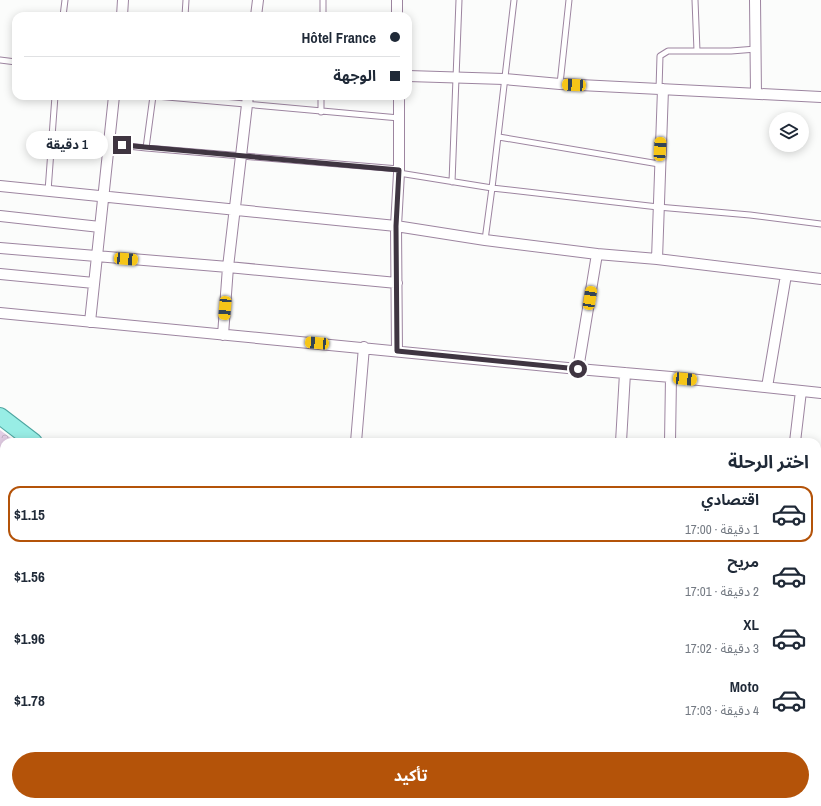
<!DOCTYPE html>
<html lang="ar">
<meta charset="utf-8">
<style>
:root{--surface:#fff;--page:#f6f6f7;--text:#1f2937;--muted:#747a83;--line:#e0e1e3;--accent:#b45309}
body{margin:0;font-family:"Archivo Narrow","Noto Sans Arabic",sans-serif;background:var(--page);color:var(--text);direction:rtl;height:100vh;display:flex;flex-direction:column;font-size:15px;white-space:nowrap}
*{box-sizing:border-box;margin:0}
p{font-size:13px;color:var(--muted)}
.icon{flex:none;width:22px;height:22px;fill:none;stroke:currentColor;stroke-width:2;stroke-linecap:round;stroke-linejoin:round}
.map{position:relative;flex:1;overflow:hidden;direction:ltr}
.drawer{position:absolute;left:0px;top:438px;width:821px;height:368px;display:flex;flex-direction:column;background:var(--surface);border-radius:12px 12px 0 0;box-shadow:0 2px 10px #0003;direction:rtl}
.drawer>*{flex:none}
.top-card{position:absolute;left:12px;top:12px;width:400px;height:88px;border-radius:12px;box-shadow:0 2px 10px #0003;direction:rtl;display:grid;align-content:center;height:88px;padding:0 12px;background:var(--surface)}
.controls{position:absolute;left:769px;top:112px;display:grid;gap:8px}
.controls a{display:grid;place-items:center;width:40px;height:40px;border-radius:50%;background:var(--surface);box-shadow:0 2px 10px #0003;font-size:20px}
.end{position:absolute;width:18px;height:18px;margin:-9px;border:5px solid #3f3541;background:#fff;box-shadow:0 0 0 2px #fff}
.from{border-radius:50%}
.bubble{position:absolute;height:28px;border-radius:14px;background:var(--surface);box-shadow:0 2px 10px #0003;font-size:13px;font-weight:700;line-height:28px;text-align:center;direction:rtl}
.car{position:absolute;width:12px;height:24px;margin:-12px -6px;border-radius:5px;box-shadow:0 0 3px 1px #0007;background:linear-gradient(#f5c518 24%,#345 0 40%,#f5c518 0 76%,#345 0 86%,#f5c518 0)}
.top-card b{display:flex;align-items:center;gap:14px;height:38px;font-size:15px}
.top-card b+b{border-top:1px solid var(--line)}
.top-card i{width:10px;height:10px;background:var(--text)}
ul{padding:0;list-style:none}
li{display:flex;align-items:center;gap:12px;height:56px;margin:0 8px 6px;padding:0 4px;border:2px solid transparent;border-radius:12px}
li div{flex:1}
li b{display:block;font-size:15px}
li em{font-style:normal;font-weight:700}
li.on{border-color:var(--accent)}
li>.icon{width:36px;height:36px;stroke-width:1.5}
h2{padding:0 12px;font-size:18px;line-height:48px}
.primary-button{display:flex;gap:8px;margin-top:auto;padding:8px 12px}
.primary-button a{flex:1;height:46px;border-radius:24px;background:var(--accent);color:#fff;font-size:16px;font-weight:700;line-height:46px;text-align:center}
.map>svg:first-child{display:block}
.park{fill:url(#park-crowns)}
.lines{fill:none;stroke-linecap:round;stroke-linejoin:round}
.service-casing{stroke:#9d85a0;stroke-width:7}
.minor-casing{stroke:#9d85a0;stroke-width:12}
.primary-casing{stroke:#4da5a0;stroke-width:18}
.service{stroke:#fff;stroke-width:5}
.minor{stroke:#fff;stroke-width:10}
.primary{stroke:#98ede5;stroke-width:16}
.route{stroke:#3f3541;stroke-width:5}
</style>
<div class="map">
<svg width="821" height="806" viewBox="0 0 821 806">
<defs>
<pattern id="park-crowns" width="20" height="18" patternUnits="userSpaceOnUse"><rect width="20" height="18" fill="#e2cde4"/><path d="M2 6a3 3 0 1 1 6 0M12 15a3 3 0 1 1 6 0" fill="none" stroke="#c3b1c5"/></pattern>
</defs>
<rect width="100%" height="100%" fill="#fbfcfb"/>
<path class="park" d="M 0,430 L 16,442 L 4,442 L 4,511 L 0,508 Z"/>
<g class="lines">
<g class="service-casing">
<path id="service" d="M 695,0 L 697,51
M 63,16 L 65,0
M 185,16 L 186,0
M 323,16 L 323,0
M 0,60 L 16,62
M 560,84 L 569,0
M 659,89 L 660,56 L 668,51 L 731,51 L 756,49
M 156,96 L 399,118
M 321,112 L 321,96
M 499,137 L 659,164
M 110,144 L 146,148 L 153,96
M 146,148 L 399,169
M 399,173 L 492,188 L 658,207 L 750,215 L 821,224
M 452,182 L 459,0
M 48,191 L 55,96
M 485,240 L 492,188 L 514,0
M 817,670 L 821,669
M 817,736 L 821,735
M 73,802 L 74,806
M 158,802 L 159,806
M 196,802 L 197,806
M 341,802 L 342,806
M 424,802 L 425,806
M 741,802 L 742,806
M 287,806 L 303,802"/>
</g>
<g class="minor-casing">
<path id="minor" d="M 397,0 L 397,16
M 755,0 L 756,94
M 122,16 L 123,0
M 256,16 L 258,0
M 408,76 L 504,79 L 560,84 L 821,97
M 0,186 L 396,226 L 485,240 L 597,254 L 657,259 L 821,279
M 0,216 L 100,227
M 0,248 L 228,267 L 397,283
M 657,259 L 663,89
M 0,274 L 94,283
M 0,313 L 578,369 L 671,377 L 821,393
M 90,322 L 114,96
M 223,335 L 228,267 L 248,96
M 397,351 L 396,226 L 399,173 L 399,96
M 578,369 L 597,254
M 767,387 L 786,275
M 356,442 L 364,347
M 621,442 L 625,373
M 670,442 L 671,377
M 795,442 L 801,391
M 817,473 L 821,473
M 817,573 L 821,572
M 0,674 L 4,673
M 817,778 L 821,777
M 800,802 L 801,806
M 26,806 L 40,802
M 711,806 L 725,802"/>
</g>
<g class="primary-casing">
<path id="primary" d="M 0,416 L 34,442
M 468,802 L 472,806"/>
</g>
<use href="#service" class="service"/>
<use href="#minor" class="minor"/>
<use href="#primary" class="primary"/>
</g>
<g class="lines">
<path class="route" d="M 122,145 L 399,170 L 396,226 L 397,351 L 578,369"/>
</g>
</svg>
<div class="controls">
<a><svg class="icon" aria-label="layers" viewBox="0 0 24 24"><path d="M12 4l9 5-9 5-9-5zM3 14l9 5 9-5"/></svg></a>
</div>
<i class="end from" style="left:578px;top:369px"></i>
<i class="end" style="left:122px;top:145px"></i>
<div class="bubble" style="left:26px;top:131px;width:82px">1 دقيقة</div>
<i class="car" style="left:574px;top:85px;rotate:273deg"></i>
<i class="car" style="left:660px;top:149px;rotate:3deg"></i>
<i class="car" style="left:126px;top:259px;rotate:95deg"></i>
<i class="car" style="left:590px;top:298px;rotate:9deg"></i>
<i class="car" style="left:225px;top:308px;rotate:185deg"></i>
<i class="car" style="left:317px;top:343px;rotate:275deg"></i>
<i class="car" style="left:685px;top:379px;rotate:96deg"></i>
<div class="top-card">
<b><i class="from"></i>Hôtel France</b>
<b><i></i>الوجهة</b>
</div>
<section class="drawer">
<h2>اختر الرحلة</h2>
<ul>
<li class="on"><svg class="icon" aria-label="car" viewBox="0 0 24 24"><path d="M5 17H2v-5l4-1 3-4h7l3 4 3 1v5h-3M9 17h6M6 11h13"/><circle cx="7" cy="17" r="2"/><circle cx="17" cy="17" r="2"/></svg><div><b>اقتصادي</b><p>1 دقيقة · 17:00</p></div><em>$1.15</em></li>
<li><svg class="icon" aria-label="car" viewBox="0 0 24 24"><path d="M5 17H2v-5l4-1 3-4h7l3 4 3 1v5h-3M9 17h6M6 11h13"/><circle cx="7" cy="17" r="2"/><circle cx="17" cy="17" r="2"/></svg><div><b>مريح</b><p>2 دقيقة · 17:01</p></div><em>$1.56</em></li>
<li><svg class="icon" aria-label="car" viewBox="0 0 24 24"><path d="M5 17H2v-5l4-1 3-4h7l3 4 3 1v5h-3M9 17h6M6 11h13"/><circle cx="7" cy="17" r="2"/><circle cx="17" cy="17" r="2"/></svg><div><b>XL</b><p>3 دقيقة · 17:02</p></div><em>$1.96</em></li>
<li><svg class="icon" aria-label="car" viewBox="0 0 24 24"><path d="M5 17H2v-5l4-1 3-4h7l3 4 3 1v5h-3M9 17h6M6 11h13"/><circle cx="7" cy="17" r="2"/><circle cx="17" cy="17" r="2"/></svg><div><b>Moto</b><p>4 دقيقة · 17:03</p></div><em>$1.78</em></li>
</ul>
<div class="primary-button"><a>تأكيد</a></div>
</section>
</div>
